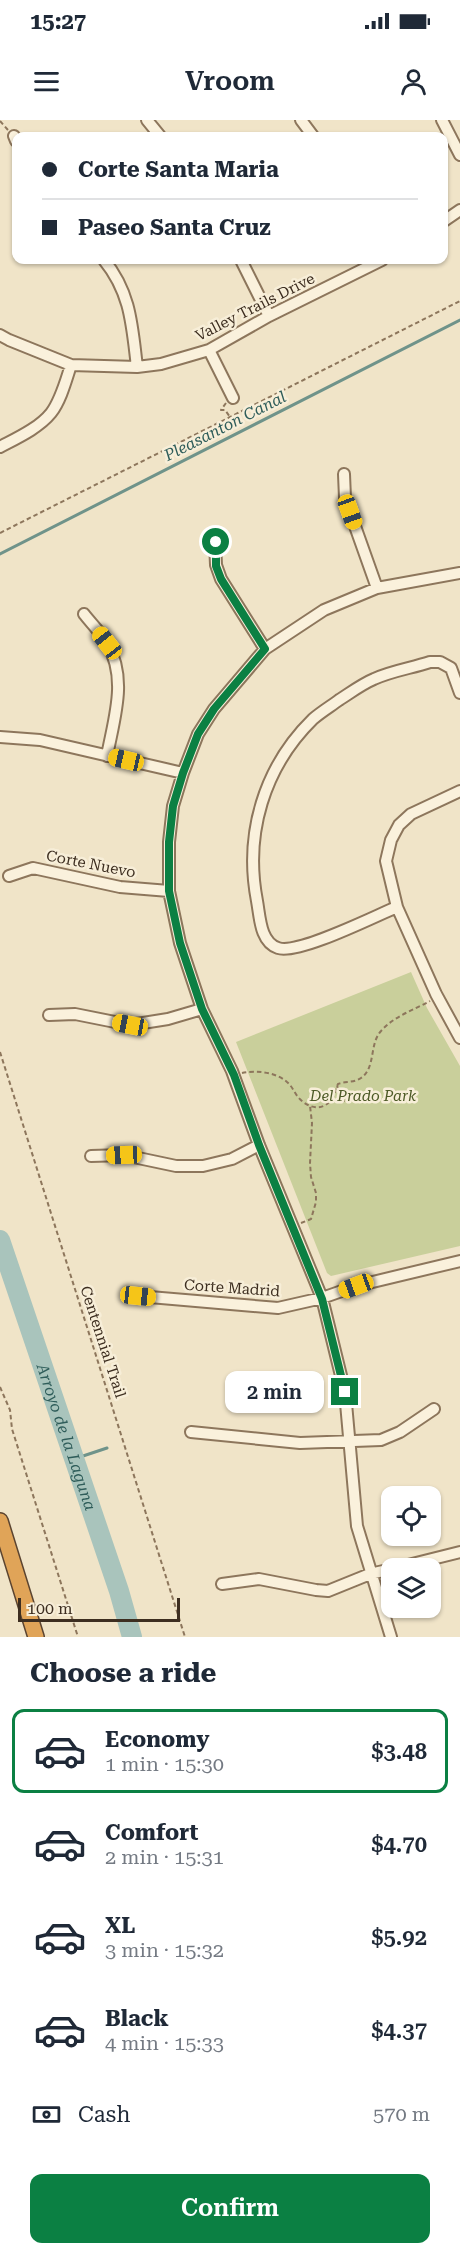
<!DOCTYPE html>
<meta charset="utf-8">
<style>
:root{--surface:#fff;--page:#f6f6f7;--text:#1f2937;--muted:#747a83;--line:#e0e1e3;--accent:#0b8043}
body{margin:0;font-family:"Roboto Serif",serif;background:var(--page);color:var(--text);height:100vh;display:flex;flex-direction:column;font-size:22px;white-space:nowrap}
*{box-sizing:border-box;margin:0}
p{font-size:20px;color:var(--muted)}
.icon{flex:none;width:33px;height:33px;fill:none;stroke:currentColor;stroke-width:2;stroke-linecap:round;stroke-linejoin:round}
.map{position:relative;height:1517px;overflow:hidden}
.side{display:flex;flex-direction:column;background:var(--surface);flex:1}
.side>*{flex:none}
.hud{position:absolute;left:12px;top:12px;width:436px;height:132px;border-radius:12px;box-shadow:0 2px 4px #0004;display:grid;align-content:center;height:132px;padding:0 30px;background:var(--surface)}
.controls{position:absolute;left:381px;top:1366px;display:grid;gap:12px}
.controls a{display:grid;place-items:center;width:60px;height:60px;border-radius:12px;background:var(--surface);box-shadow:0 2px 4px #0004;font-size:30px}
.scale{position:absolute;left:18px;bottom:15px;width:162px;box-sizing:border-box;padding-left:6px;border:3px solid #3d2e20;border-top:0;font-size:16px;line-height:21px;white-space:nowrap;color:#3d2e20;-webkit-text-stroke:4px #f7eed8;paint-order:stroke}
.end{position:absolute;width:27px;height:27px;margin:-14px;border:8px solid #0b8043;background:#fff;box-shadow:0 0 0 3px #fff}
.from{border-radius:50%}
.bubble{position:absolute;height:42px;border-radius:12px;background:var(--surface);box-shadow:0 2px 4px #0004;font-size:20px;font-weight:600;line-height:42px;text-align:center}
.car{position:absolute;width:18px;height:36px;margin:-18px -9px;border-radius:8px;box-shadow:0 0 4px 2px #0007;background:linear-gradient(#f5c518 24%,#345 0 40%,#f5c518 0 76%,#345 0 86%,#f5c518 0)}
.hud b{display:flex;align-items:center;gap:21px;height:57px;font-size:22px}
.hud b+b{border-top:2px solid var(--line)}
.hud i{width:15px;height:15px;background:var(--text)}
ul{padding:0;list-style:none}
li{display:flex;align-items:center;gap:18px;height:84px;margin:0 12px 9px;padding:0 18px;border:3px solid transparent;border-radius:12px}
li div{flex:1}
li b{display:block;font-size:22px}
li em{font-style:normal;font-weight:600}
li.on{border-color:var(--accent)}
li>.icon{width:54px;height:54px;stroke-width:1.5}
h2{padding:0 30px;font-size:27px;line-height:72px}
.pay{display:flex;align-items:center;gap:15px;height:66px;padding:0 30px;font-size:22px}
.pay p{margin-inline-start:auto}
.button{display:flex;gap:12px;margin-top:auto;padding:12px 30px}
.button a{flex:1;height:69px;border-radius:12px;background:var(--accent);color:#fff;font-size:24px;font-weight:600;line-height:69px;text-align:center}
.status{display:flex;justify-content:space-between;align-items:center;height:42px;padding:0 30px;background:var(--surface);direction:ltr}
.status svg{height:16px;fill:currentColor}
header{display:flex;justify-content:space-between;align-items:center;height:78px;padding:0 30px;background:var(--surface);font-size:27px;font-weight:600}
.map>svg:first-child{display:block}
.green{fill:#c9cf9b}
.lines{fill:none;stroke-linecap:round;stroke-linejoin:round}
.stream{stroke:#6f938a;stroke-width:3}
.river{stroke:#a9c4bc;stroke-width:20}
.minor-casing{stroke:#8d765c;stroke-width:14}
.highway-casing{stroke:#5b4430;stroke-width:18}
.path{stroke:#8d765c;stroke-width:2;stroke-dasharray:4.5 3;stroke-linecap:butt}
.minor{stroke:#faf1dc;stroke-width:10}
.highway{stroke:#e0a458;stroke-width:15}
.route{stroke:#0b8043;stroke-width:8}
.labels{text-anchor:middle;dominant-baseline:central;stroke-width:5;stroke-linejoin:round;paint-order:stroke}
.street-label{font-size:15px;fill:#3d2e20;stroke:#f7eed8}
.park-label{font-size:15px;font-style:italic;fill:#4d5a26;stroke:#f7eed8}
.water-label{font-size:16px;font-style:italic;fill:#2f5d5a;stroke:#f7eed8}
</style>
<div class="status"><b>15:27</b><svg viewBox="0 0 49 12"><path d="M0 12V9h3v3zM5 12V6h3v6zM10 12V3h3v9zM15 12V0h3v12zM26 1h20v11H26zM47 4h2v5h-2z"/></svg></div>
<header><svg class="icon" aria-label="menu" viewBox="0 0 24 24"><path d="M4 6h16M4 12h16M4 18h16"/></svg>Vroom<svg class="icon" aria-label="person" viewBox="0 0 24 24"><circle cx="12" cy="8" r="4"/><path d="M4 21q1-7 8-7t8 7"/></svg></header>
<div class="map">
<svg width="460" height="1517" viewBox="0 0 460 1517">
<rect width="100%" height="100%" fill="#f0e4c8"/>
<path class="green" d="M 411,852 L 427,888 L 460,946 L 460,1126 L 331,1156 L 327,1153 L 236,922 Z"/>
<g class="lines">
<path class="stream" d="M 0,434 L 460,200
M 74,1339 L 107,1328"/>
<path class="river" id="s1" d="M 0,1120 L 119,1471 L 132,1517"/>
<g class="minor-casing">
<path id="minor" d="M 147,0 L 160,16
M 301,0 L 313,16
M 442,0 L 460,35
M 14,16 L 16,21
M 444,101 L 460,90
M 104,140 C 131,173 132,206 137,247
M 241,140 L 269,196
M 0,215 L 9,220 L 71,245 L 137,247 L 161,244 L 209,230 L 269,196 L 382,140
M 209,230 L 233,278
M 0,327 C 17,318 39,308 51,293 C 61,280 66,260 71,245
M 344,354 L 345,378 L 377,468
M 215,422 L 216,445 L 221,459 L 265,529
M 84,494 C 91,503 101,513 107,523 C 128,559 114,598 107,636
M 0,617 L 40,620 L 183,653
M 460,671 L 411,694 L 399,705 L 391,720 L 386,741 L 397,787 L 436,874 L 460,918
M 9,756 L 33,748 L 120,767 L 169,771
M 397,787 C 375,796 298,835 278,828 C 260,822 260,797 257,781 C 244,714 264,647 313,599 C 321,592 331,586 339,580 C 350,573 362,564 374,559 C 391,551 412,548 430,542 L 440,542 L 451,548 L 460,573
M 49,895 L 75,894 L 130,905 L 168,899 L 202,889
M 91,1036 L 124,1035 L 176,1046 L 203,1046 L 232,1039 L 259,1025
M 138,1176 L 278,1188 L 322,1178 L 356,1166 L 460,1141
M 191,1312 L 300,1323 L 381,1320 L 400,1312 L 434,1289
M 392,1449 L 460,1432
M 222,1464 L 259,1459 L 316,1470 L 328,1471 L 370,1454 L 392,1449
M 391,1517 L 357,1406 L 345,1272 L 322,1178 L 259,1025 L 232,951 L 202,889 L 180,823 L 169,771 L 169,722 L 173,686 L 183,653 L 198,614 L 214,589 L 265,529 L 324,490 L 377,468 L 460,453"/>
</g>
<g class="highway-casing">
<path id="highway" d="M 0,1401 L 36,1517"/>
</g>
<path class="path" d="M 0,1 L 8,10
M 226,283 L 221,290 L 225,290 L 230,297
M 0,413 L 460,181
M 0,932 L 185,1517
M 242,953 C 256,950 276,952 287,962 C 292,966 294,972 298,977 C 306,987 321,992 330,981 C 335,976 335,970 338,964 C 345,961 354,963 361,958 C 376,948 369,924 381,911 C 394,896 414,890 430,881
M 337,966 L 344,982
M 301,1103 L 311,1099 L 316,1082 L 316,1073 L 311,1057 L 310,1043 L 312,1003 L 310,986
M 0,1267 L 10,1290 L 12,1309 L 78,1517"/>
<use href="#minor" class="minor"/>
<use href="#highway" class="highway"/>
</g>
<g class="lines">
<path class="route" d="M 216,422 L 216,446 L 221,459 L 265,529 L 214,589 L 198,614 L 183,653 L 173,686 L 169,722 L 169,771 L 180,823 L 202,889 L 234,955 L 259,1025 L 322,1179 L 345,1272"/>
</g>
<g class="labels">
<g class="street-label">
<text transform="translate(255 187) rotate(-27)">Valley Trails Drive</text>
<text transform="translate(91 744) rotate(11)">Corte Nuevo</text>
<text transform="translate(232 1168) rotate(4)">Corte Madrid</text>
<text transform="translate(103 1222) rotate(72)">Centennial Trail</text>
</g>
<g class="park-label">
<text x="363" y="976">Del Prado Park</text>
</g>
<g class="water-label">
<text transform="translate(225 306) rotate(-27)">Pleasanton Canal</text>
<text stroke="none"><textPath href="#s1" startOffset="208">Arroyo de la Laguna</textPath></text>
</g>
</g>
</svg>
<div class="controls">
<a><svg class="icon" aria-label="locate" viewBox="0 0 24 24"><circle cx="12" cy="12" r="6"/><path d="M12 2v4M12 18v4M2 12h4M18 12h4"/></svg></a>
<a><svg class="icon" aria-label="layers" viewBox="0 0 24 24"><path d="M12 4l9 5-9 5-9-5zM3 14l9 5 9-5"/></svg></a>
</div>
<div class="scale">100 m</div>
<i class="end from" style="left:216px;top:422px"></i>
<i class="end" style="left:345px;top:1272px"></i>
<div class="bubble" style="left:225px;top:1251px;width:99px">2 min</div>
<i class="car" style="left:350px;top:392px;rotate:160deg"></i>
<i class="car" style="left:107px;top:523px;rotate:322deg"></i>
<i class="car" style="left:126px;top:640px;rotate:283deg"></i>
<i class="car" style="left:130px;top:905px;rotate:281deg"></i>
<i class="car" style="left:124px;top:1035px;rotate:268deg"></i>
<i class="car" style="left:356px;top:1166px;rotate:250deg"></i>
<i class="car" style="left:138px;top:1176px;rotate:96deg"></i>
<div class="hud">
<b><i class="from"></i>Corte Santa Maria</b>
<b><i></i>Paseo Santa Cruz</b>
</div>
</div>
<section class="side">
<h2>Choose a ride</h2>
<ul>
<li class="on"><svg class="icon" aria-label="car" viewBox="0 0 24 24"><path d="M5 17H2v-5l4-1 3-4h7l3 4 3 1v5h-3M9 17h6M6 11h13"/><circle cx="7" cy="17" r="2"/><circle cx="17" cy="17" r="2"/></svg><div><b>Economy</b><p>1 min · 15:30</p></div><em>$3.48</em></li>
<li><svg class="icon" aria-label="car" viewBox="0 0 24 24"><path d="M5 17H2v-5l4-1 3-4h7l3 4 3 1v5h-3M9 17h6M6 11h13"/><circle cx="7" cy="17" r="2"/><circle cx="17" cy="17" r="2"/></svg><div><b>Comfort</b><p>2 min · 15:31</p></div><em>$4.70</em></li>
<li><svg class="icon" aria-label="car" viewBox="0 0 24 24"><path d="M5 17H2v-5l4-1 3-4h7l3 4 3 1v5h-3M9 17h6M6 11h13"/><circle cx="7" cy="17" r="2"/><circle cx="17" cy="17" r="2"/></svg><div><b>XL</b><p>3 min · 15:32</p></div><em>$5.92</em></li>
<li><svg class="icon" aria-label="car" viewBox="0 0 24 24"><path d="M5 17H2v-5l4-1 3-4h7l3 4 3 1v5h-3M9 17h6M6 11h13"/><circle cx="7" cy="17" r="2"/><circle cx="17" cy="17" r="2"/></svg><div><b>Black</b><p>4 min · 15:33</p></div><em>$4.37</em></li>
</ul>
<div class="pay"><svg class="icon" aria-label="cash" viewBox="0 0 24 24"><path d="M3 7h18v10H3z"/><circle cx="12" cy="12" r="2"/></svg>Cash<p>570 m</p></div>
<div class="button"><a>Confirm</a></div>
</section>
